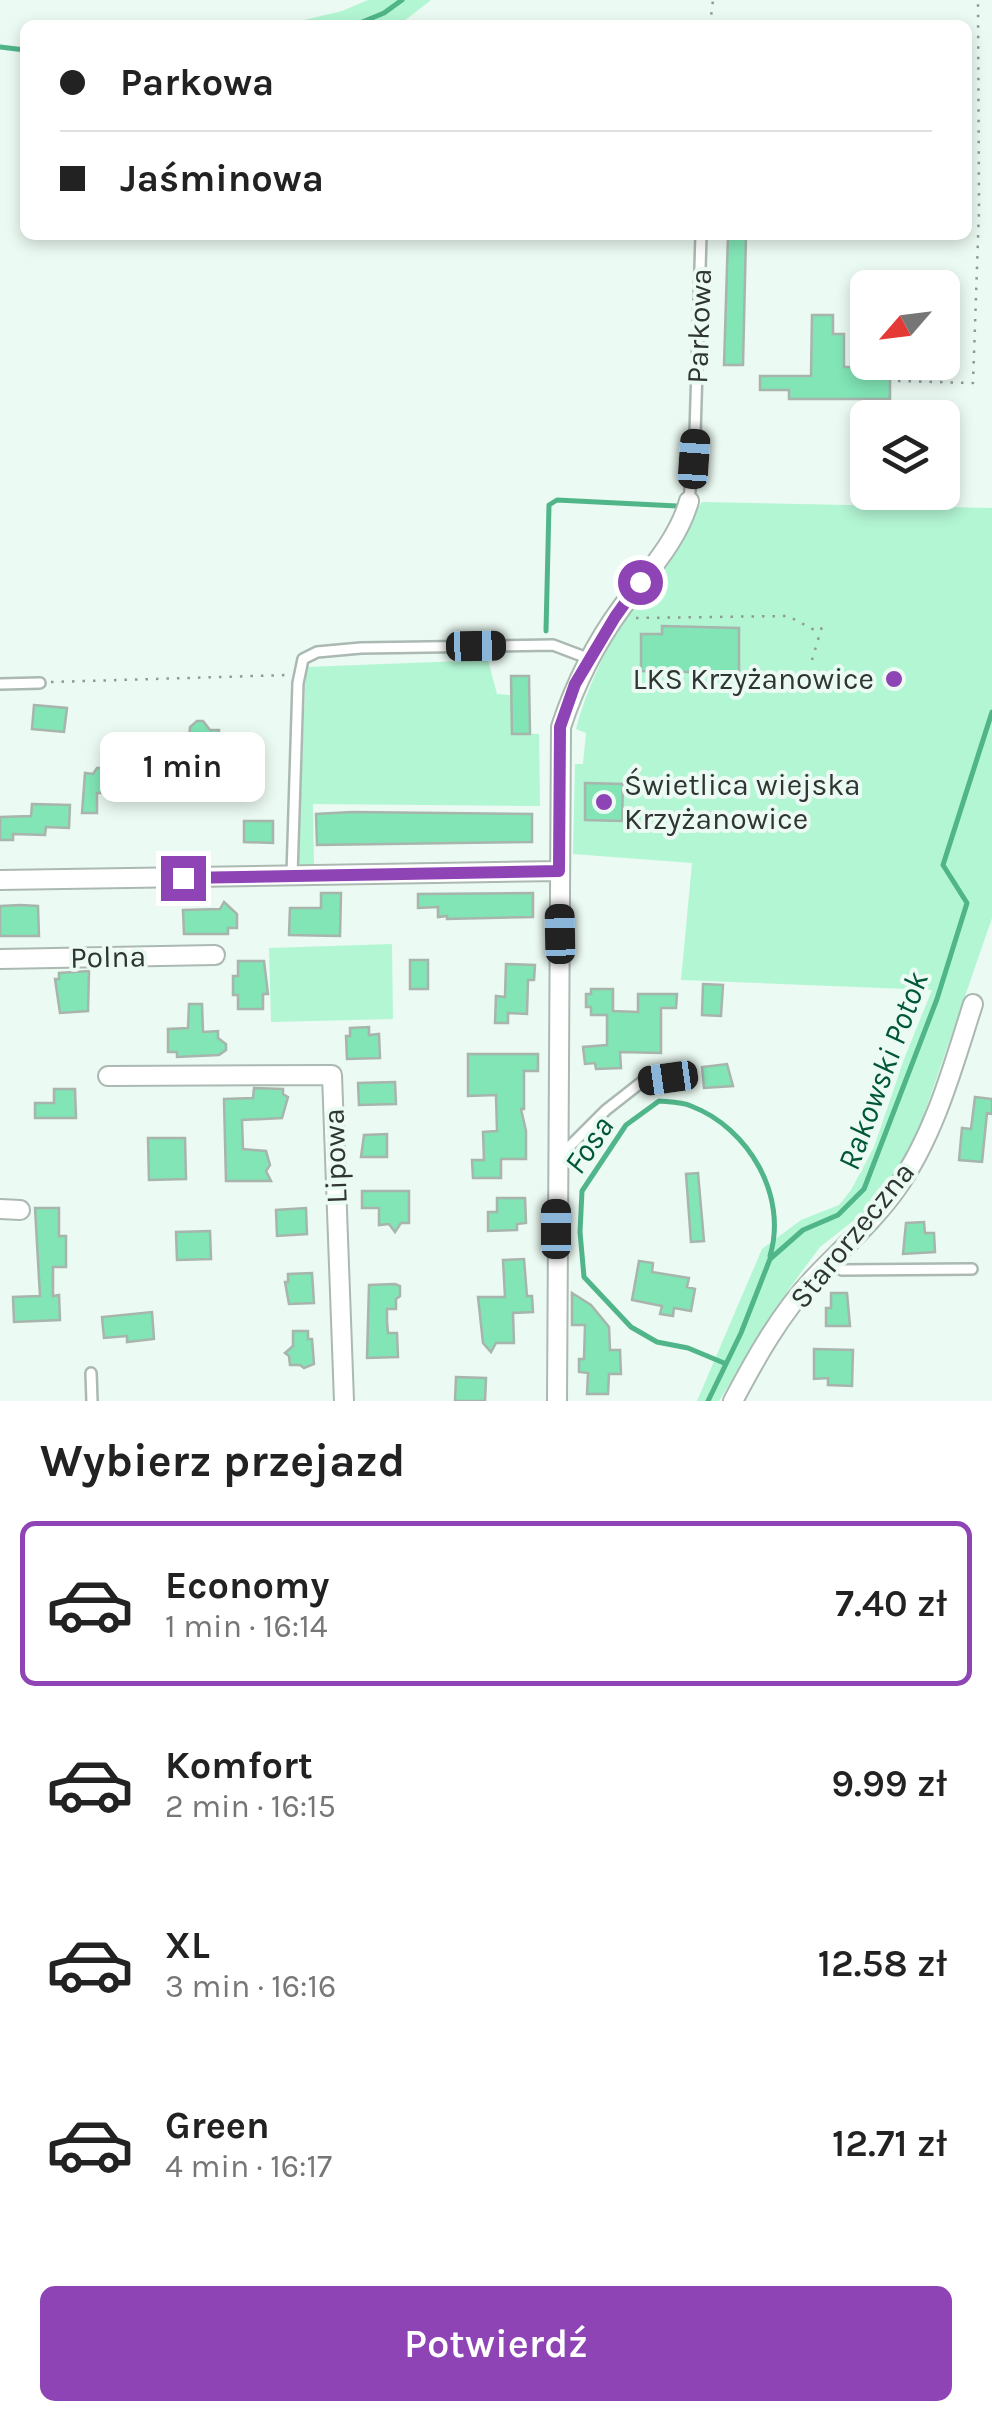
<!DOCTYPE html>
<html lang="pl">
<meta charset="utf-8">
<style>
:root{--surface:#fff;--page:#f2f2f2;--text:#222;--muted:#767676;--line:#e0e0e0;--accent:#8f44b6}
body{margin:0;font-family:Karla,sans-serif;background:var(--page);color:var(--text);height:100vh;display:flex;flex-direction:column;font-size:38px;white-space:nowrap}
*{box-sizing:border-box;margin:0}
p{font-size:32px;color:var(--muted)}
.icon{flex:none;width:55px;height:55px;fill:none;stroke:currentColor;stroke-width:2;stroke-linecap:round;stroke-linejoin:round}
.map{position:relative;height:1401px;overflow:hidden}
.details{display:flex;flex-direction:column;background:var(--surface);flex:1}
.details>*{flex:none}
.guide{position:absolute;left:20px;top:20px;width:952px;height:220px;border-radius:15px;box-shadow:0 5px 15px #0003;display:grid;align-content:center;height:220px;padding:0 40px;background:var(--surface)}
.needle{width:65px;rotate:242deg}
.fabs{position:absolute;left:850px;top:270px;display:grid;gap:20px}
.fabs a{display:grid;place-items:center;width:110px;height:110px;border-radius:15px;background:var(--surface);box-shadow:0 5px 15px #0003;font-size:50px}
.end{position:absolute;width:45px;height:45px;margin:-22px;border:12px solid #8f44b6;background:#fff;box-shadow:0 0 0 5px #fff}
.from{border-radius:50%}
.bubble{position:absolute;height:70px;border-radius:15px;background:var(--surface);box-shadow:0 5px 15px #0003;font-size:32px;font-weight:600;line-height:70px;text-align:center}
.car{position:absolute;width:30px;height:60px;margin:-30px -15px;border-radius:12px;box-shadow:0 0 8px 2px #0007;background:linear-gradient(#222 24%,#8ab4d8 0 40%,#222 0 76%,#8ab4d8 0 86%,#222 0)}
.guide b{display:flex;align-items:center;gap:35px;height:95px;font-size:38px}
.guide b+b{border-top:2px solid var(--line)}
.guide i{width:25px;height:25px;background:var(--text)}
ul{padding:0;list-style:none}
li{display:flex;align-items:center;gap:30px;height:165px;margin:0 20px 15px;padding:0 20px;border:5px solid transparent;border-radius:15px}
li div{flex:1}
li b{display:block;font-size:38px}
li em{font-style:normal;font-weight:600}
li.active{border-color:var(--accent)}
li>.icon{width:90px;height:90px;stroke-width:1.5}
h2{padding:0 40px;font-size:45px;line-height:120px}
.button{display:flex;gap:20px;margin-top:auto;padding:20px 40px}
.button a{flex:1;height:115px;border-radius:15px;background:var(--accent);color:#fff;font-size:40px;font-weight:600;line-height:115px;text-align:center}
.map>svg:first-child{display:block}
.green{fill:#b3f6d4}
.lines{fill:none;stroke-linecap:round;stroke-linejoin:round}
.stream{stroke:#50b589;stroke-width:5}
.building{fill:#81e5b6;stroke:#a7b5ad;stroke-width:2.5}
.lane-casing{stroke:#abb9b2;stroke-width:14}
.street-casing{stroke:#abb9b2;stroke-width:22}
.path{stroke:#909a95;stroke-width:2.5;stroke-dasharray:2.5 8;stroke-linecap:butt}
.lane{stroke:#fff;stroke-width:9}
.street{stroke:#fff;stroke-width:18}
.route{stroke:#8f44b6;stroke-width:12}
.poi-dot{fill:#8f44b6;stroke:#ebfaf2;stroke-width:4}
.labels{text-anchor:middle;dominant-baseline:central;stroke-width:8;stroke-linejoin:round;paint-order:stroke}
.street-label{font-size:30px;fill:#2f3532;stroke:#ebfaf2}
.poi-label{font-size:30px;fill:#2f3532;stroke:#ebfaf2;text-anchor:end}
.water-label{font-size:32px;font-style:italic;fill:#005639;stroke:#ebfaf2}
</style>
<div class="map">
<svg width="992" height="1401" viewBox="0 0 992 1401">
<rect width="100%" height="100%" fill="#ebfaf2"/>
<path class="green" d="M 368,0 L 431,0 L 399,25 L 283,25 L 342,11 Z
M 702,502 L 992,508 L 992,918 L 909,1158 L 871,1207 L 820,1247 L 789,1289 L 719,1401 L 697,1401 L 762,1249 L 801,1220 L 839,1205 L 851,1190 L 874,1147 L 904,1059 L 932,990 L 681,980 L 692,863 L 573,854 L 575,764 L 583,764 L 586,733 L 576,729 C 598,645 654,572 702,502 Z
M 488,660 L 497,694 L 511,695 L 512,733 L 539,734 L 540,806 L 313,804 L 314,868 L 298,868 L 306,667 Z
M 392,944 L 393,1019 L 271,1022 L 269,948 Z"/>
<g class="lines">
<path class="stream" d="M 355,25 L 384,13 L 402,0
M 0,47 L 25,50
M 546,631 L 549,505 L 557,500 L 677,506
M 724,1363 L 688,1348 L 657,1342 L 631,1327 L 584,1277 L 580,1232 L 582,1191 L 626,1125 L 659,1101 C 669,1102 682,1102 691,1106 C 749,1128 788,1196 770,1256
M 708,1401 L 741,1333 L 770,1259 L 803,1230 L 838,1215 L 864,1189 L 937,999 L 967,903 L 943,865 L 992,712"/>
</g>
<path class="building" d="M 728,235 L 746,235 L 743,365 L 724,365 Z
M 812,315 L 833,315 L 833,334 L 844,334 L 844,367 L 890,367 L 890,399 L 789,399 L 789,390 L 760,390 L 760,376 L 811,376 Z
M 662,626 L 739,628 L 739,673 L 641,671 L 641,634 L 662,634 Z
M 511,676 L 529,676 L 530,734 L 512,734 Z
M 34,705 L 67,708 L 64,732 L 32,729 Z
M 197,721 L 203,721 L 210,730 L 219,730 L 219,751 L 209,750 L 209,756 L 203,755 L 203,771 L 187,771 L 190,727 Z
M 149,738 L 160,738 L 160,763 L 170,763 L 169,791 L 116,789 L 116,793 L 97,793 L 97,813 L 82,813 L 85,773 L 93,774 L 97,768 L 104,768 L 107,774 L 134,775 L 135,763 L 148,763 Z
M 585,783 L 623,784 L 622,821 L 585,820 Z
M 32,804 L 70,805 L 69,828 L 46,827 L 45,835 L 13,834 L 13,840 L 0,840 L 0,817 L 31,816 Z
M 352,812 L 532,814 L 532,842 L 317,845 L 316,814 Z
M 244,821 L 273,821 L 273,843 L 244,842 Z
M 321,893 L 341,893 L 340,936 L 289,935 L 290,908 L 321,908 Z
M 533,893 L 533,917 L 447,919 L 447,916 L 438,917 L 438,907 L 418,908 L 418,894 Z
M 224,902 L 237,914 L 237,928 L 228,928 L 228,934 L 184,934 L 183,910 L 220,909 Z
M 20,905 L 38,906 L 39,936 L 0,936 L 0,906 Z
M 410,960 L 428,960 L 428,989 L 410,989 Z
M 238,961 L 264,961 L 268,994 L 263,994 L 263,1009 L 238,1009 L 238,995 L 233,995 L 233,976 L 238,976 Z
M 506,964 L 535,965 L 534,980 L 528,980 L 527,1014 L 508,1013 L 508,1023 L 495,1023 L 496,996 L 505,997 Z
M 89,971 L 88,1011 L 60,1013 L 55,979 L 59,979 L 59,973 Z
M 703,984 L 723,985 L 721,1016 L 702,1015 Z
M 591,989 L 613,989 L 613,1011 L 638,1012 L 638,994 L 677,994 L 676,1008 L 661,1008 L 661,1053 L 620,1052 L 621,1068 L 596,1069 L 595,1063 L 585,1064 L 583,1047 L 607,1045 L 607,1015 L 591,1015 L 591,1007 L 586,1007 L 586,994 L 591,994 Z
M 189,1004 L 202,1004 L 203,1032 L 218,1031 L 218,1038 L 226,1044 L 226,1050 L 219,1055 L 177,1057 L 177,1052 L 168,1052 L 168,1029 L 188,1028 Z
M 369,1027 L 369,1035 L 379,1034 L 380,1058 L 347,1059 L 346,1036 L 350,1036 L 350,1028 Z
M 468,1054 L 538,1054 L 538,1071 L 524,1071 L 524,1109 L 521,1109 L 526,1131 L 526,1159 L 501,1159 L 501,1178 L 473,1178 L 472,1160 L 484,1160 L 483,1132 L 497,1131 L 496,1095 L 468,1096 Z
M 727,1064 L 733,1086 L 704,1088 L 702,1067 Z
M 395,1082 L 396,1104 L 359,1105 L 358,1083 Z
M 254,1088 L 283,1089 L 283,1094 L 288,1097 L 282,1118 L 242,1120 L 243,1149 L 266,1151 L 270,1165 L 266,1171 L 271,1181 L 226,1181 L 224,1099 L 253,1098 Z
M 54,1089 L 75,1089 L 76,1118 L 35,1118 L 35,1103 L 54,1103 Z
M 975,1097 L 992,1099 L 992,1114 L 987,1113 L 982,1162 L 959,1160 L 962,1128 L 971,1129 Z
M 387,1134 L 387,1157 L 361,1157 L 364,1135 Z
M 148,1138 L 185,1138 L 186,1179 L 149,1180 Z
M 698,1173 L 704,1241 L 691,1242 L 686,1174 Z
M 362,1191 L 409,1191 L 409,1223 L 401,1223 L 395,1232 L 389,1224 L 379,1225 L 379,1208 L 362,1208 Z
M 497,1198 L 525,1198 L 526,1223 L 517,1224 L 517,1230 L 488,1231 L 488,1212 L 497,1212 Z
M 35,1208 L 59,1208 L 59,1236 L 66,1236 L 66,1267 L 53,1267 L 53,1296 L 59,1295 L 60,1320 L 14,1322 L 13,1297 L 40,1296 Z
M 306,1208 L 307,1234 L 277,1236 L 276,1210 Z
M 924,1222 L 925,1233 L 934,1233 L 935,1252 L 903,1254 L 906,1223 Z
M 210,1231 L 211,1259 L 177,1260 L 176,1232 Z
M 524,1259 L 527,1296 L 532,1296 L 533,1312 L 513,1313 L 514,1343 L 496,1343 L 491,1352 L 483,1343 L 478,1297 L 505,1297 L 503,1260 Z
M 639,1261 L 653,1263 L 652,1272 L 689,1278 L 687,1287 L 695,1289 L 691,1311 L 674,1308 L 673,1316 L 660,1314 L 662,1306 L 632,1300 Z
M 312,1273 L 314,1303 L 289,1304 L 285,1282 L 288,1282 L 288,1274 Z
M 395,1284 L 400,1286 L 400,1296 L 396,1299 L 396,1309 L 387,1309 L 387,1321 L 388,1333 L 397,1333 L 398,1357 L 367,1358 L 369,1285 Z
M 572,1293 L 591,1305 L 609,1327 L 610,1350 L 620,1350 L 621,1374 L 609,1374 L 608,1394 L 587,1394 L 588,1373 L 579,1372 L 579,1359 L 584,1359 L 585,1325 L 572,1325 Z
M 831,1293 L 847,1293 L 850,1326 L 826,1326 L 826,1308 L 831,1308 Z
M 152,1312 L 154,1339 L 127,1342 L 127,1336 L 104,1338 L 102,1317 Z
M 293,1331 L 308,1331 L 308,1339 L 312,1339 L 314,1364 L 304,1368 L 300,1365 L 290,1365 L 289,1356 L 285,1353 L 293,1346 Z
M 814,1349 L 853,1350 L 852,1386 L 828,1385 L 828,1378 L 814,1379 Z
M 456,1377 L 486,1378 L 485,1401 L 455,1401 Z"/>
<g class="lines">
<g class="lane-casing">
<path id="lane" d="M 689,501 L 695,434 L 701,235
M 0,684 L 40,683
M 292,875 L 298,683 L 303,659 L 317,652 L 361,648 L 553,645 L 590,659
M 561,1155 L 606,1110 L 643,1081 L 668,1078
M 830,1263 L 842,1270 L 972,1269
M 91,1373 L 92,1401"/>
</g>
<g class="street-casing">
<path id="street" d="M 0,880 L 559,871
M 0,959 L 215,955
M 108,1076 L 332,1075 L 344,1401
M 0,1209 L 20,1210
M 557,1401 L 561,727 C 575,684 595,644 622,607 C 646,574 678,541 689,501
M 733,1401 C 755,1359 781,1313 813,1279 C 841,1249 873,1222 897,1188 C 935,1134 953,1066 973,1004"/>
</g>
<path class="path" d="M 710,25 L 713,0
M 898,381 L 973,383 L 979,210 L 978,0
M 636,618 L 788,616 L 820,633
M 812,660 L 823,623
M 51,682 L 288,675"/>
<use href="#lane" class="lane"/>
<use href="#street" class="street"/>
</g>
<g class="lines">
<path class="route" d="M 183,878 L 559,871 L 560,727 L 575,684 L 615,617 L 640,582"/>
</g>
<g class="poi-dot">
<circle cx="894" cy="679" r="10"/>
<circle cx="604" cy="802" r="10"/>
</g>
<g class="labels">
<g class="street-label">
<text transform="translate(699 326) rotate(-88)">Parkowa</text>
<text transform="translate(108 957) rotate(-1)">Polna</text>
<text transform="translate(335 1156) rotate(-92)">Lipowa</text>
<text transform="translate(852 1235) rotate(-51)">Starorzeczna</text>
</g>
<g class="poi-label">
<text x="874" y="679">LKS Krzyżanowice</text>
<text x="624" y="785" text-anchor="start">Świetlica wiejska<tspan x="624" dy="34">Krzyżanowice</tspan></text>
</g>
<g class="water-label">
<text transform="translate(883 1071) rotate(-70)">Rakowski Potok</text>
<text transform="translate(589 1145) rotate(-56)">Fosa</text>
</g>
</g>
</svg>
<div class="fabs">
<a><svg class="needle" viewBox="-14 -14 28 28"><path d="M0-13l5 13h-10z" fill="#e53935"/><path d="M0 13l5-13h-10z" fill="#767676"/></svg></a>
<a><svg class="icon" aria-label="layers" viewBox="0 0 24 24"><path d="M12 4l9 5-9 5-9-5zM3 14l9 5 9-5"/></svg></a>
</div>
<i class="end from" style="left:640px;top:582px"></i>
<i class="end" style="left:183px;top:878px"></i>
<div class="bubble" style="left:100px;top:732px;width:165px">1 min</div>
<i class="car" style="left:694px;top:459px;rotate:4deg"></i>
<i class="car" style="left:476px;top:646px;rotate:89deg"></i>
<i class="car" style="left:560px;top:934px;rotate:359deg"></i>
<i class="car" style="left:668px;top:1078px;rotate:262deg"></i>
<i class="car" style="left:556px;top:1229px;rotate:0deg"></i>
<div class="guide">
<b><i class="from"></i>Parkowa</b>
<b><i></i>Jaśminowa</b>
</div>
</div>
<section class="details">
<h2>Wybierz przejazd</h2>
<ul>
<li class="active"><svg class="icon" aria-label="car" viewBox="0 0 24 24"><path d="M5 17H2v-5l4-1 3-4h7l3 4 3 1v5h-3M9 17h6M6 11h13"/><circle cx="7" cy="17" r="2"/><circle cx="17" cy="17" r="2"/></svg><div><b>Economy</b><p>1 min · 16:14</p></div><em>7.40 zł</em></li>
<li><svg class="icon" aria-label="car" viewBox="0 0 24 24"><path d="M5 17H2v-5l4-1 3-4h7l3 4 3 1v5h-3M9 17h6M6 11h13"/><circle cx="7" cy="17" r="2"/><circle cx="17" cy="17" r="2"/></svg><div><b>Komfort</b><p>2 min · 16:15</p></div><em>9.99 zł</em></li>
<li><svg class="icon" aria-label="car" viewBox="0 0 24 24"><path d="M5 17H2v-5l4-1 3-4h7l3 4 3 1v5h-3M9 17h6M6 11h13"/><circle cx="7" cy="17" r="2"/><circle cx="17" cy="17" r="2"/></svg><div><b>XL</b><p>3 min · 16:16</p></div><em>12.58 zł</em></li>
<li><svg class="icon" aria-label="car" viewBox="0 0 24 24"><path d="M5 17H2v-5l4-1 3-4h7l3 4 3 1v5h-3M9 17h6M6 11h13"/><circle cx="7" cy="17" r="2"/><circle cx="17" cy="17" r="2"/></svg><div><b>Green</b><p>4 min · 16:17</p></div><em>12.71 zł</em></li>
</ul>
<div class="button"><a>Potwierdź</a></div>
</section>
